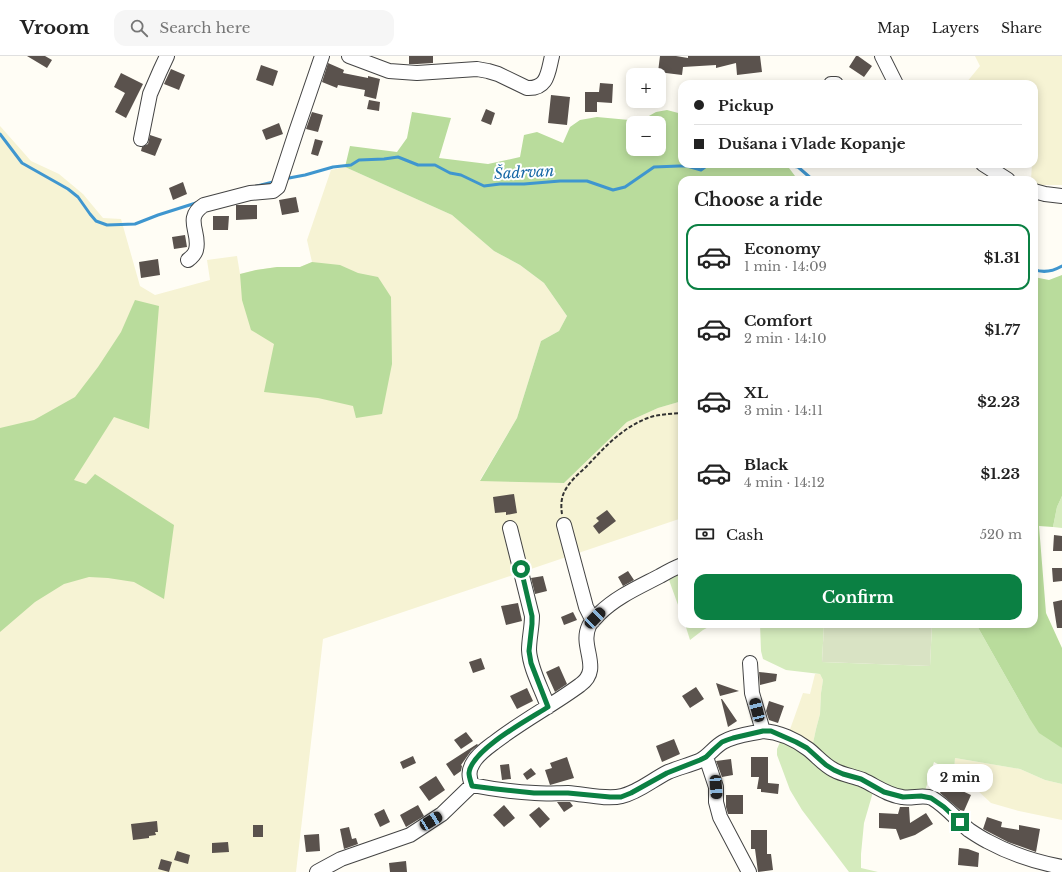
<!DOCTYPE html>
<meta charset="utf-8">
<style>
:root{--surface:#fff;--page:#f6f6f6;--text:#222;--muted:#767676;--line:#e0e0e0;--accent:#0b8043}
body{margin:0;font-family:"Libre Baskerville",serif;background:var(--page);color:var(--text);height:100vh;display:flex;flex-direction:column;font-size:15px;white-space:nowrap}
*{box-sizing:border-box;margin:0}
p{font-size:13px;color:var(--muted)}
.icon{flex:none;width:22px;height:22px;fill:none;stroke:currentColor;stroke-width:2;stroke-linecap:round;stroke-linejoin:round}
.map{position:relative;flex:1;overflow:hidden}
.side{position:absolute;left:678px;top:120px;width:360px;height:452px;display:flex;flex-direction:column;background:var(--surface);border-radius:12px;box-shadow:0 2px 10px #0003}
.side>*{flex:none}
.banner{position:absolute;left:678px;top:24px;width:360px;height:88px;border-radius:12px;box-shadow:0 2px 10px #0003;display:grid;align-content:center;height:88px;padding:0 16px;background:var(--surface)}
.controls{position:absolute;left:626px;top:12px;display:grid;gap:8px}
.controls a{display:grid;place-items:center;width:40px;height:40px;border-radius:8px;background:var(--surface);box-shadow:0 2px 10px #0003;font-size:20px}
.end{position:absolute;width:18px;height:18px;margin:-9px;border:5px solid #0b8043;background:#fff;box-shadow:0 0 0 2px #fff}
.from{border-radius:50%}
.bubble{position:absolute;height:28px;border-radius:12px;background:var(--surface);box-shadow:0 2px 10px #0003;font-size:13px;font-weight:700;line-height:28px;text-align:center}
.car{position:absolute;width:12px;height:24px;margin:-12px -6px;border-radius:5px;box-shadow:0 0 3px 1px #0007;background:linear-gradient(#222 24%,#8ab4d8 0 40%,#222 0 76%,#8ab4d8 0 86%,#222 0)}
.banner b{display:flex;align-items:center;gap:14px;height:38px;font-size:15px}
.banner b+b{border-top:1px solid var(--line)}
.banner i{width:10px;height:10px;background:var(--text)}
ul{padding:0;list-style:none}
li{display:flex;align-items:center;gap:12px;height:66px;margin:0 8px 6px;padding:0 8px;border:2px solid transparent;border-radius:12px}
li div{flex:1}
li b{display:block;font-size:15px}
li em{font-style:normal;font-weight:700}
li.current{border-color:var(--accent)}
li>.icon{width:36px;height:36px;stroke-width:1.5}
h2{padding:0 16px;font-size:18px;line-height:48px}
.pay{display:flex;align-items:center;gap:10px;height:44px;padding:0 16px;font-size:15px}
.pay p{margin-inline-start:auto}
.cta{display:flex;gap:8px;margin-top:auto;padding:8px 16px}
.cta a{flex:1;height:46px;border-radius:12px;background:var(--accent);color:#fff;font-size:16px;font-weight:700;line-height:46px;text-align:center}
header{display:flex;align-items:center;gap:24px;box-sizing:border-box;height:56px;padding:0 20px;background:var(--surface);border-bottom:1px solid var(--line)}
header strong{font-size:19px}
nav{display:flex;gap:22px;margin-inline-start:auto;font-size:14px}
.search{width:280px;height:36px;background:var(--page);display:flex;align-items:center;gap:10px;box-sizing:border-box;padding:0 14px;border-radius:12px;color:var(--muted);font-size:15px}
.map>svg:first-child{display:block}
.farmland{fill:#f6f3d4}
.green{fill:#d5ebbd}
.forest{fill:#b9dc9c;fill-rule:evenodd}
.cemetery{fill:#d9e3c4}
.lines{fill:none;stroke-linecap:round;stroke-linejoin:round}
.stream{stroke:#3f96cf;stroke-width:3}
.building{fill:#5a524d}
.minor-casing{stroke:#444;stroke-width:16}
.path{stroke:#333;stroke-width:2;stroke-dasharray:4 2;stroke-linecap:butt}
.minor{stroke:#fff;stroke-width:14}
.route{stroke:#0b8043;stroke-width:5}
.labels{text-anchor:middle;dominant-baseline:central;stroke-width:4;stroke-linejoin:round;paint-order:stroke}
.water-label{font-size:15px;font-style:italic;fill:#1768a6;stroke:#fff}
</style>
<header>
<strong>Vroom</strong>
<div class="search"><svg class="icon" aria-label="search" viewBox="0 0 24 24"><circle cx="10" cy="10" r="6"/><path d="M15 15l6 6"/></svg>Search here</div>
<nav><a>Map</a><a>Layers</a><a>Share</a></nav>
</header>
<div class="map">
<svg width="1062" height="816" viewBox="0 0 1062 816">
<rect width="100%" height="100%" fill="#fffdf5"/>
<path class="farmland" d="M 975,0 L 1062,0 L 1062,129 L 1034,129 L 1034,124 L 1031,124 L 1032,108 L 1034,108 L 1034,28 L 966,27 L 980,10 Z
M 0,70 L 31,105 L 59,118 L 83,138 L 103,162 L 121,163 L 140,230 L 155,239 L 210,224 L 207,204 L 237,200 L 240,218 L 256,214 L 277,211 L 300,211 L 312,206 L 307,184 L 331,114 L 345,111 L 452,159 L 494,195 L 520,209 L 544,227 L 567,260 L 559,275 L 541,285 L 517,362 L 480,424 L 564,427 L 627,366 L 658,352 L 682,345 L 682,462 L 323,583 L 296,816 L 0,816 Z
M 815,618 L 820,618 L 823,624 L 821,637 L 820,658 L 816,673 L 813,687 L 788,679 L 803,637 L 810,638 Z
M 955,702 L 1020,713 L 1045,724 L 1062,728 L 1062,764 L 1019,755 L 991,747 L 977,734 L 975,728 L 954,717 Z"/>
<path class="green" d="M 1062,440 L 1062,472 L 1053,471 L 1057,451 Z
M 682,517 L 682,560 L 669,524 Z
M 685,568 L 714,568 L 703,574 L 690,584 Z
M 760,568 L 824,568 L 822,606 L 930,610 L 932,568 L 976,568 L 1028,660 L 1062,692 L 1062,728 L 1045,724 L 1020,713 L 955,702 L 954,717 L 934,706 L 925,735 L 893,734 L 875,722 L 863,717 L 850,715 L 834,708 L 813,687 L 816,673 L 820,658 L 821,637 L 823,624 L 820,618 L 786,614 L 763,603 L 761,595 Z
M 781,684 L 873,736 L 864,767 L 861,798 L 861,812 L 878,816 L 849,816 L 802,754 L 790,734 L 777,699 L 777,693 Z"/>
<path class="forest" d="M 667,54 L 682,58 L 682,108 L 786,108 L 798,124 L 682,124 L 682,345 L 658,352 L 627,366 L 564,427 L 480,425 L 517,362 L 541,285 L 559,275 L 567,260 L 544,227 L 520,209 L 494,195 L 452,159 L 345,111 L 350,90 L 397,96 L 407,82 L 412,56 L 451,62 L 439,102 L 488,108 L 520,101 L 524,79 L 537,76 L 563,87 L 570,71 L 580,64 L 597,61 L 640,65 L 656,56 ZM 633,67 L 659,67 L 659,93 L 633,93 Z
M 312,206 L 340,209 L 358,217 L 378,221 L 391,241 L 392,308 L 382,358 L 356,362 L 353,350 L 318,342 L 264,336 L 274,288 L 251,274 L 242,244 L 240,218 L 256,214 L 277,211 L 300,211 Z
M 1062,219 L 1062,440 L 1057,451 L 1053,471 L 1039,470 L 1046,557 L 1062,592 L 1062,692 L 1039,677 L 1028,660 L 976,568 L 1034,568 L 1034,221 L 1049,224 Z
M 135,244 L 159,250 L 149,373 L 114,361 L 74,424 L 86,428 L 95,418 L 174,469 L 164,543 L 134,526 L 108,522 L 89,521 L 64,528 L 35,546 L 0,576 L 0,372 L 34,364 L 75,341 L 98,311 L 121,276 Z"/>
<path class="cemetery" d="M 824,568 L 932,568 L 930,610 L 822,606 Z"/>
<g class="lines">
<path class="stream" d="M 0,78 L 22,107 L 68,133 L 78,141 L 90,158 L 96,165 L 107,169 L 135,168 L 158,159 L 199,146
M 779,108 L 798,111 L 813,124
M 289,122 L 305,119 L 333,111 L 351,109 L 359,104 L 384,103 L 398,101 L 418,109 L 435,109 L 450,117 L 461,119 L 484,130 L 500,128 L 524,128 L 560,125 L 587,125 L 613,134 L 625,131 L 654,111 L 679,110 L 687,110 L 701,114 L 709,108
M 257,130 L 273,126
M 1034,213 C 1044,218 1053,215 1062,210"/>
</g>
<path class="building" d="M 27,0 L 45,0 L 52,4 L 47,12 Z
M 409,0 L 433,0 L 433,7 L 417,8 L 409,8 Z
M 660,0 L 676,0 L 688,2 L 688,0 L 760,0 L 762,16 L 737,19 L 736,7 L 716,12 L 716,9 L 683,11 L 682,19 L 658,16 Z
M 856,0 L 858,0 L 872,10 L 864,21 L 849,11 Z
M 328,7 L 344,14 L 343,17 L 368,22 L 368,20 L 380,23 L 376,43 L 364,40 L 365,34 L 338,29 L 337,32 L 322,26 Z
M 261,9 L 278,15 L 273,30 L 256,24 Z
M 171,13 L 185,19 L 179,34 L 164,28 Z
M 121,17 L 143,28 L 126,62 L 115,56 L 125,37 L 114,31 Z
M 600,27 L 613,28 L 612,47 L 597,46 L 597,56 L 585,56 L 585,36 L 599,36 Z
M 551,39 L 570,41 L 567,69 L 548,67 Z
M 369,44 L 380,46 L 379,55 L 367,53 Z
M 486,53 L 495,57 L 491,69 L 481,65 Z
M 312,56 L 323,59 L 318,76 L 306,73 Z
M 279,67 L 283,78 L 266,84 L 262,74 Z
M 150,79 L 162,83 L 155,100 L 141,95 L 142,91 L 148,88 Z
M 315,83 L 323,85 L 318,100 L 311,98 Z
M 183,126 L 187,138 L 173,144 L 169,132 Z
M 296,141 L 299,156 L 282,159 L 279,144 Z
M 236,149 L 257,149 L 257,163 L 236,164 Z
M 213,160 L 229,160 L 228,174 L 213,174 Z
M 185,179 L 187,191 L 174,193 L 172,181 Z
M 158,203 L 160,219 L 141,222 L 139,206 Z
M 514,438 L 517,457 L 506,459 L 506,456 L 495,457 L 493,441 Z
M 607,454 L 616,465 L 599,478 L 593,470 L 599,465 L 596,462 Z
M 1054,479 L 1062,480 L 1062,495 L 1053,495 Z
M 1052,512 L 1062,512 L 1062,525 L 1053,526 Z
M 628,515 L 634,524 L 623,530 L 618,521 Z
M 543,520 L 547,535 L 535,538 L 531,522 Z
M 1062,544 L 1062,572 L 1057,572 L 1053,546 Z
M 518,547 L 522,565 L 506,569 L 501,550 Z
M 573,556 L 577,564 L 564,569 L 561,561 Z
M 481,602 L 485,613 L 473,617 L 469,606 Z
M 559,610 L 567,628 L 555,636 L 546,616 Z
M 759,616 L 777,618 L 776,625 L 760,629 Z
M 716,627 L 739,635 L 720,640 Z
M 696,631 L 704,643 L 690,652 L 682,640 Z
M 527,632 L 533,645 L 517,653 L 510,640 Z
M 722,643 L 737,665 L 728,671 L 721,643 Z
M 769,645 L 784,650 L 778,667 L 769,664 L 766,655 Z
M 466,676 L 473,685 L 461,693 L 454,684 Z
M 674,683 L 680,698 L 662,706 L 656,690 Z
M 477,688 L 478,689 L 471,695 L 461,709 L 462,710 L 461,715 L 454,720 L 446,708 Z
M 413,700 L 416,707 L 403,713 L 400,706 Z
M 567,701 L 574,722 L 550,729 L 545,714 L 552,712 L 550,707 Z
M 751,701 L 768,701 L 768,727 L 779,728 L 778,738 L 761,736 L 761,733 L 757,733 L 759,721 L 751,721 Z
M 731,703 L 733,719 L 722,721 L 716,705 Z
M 509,708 L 511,723 L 502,724 L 500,709 Z
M 531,712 L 536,718 L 527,724 L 523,718 Z
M 436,720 L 445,734 L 429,745 L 419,731 Z
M 945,725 L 961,732 L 960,734 L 971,739 L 964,755 L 960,754 L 940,737 Z
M 726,739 L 743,739 L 743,758 L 728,758 L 726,751 Z
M 557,746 L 570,746 L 573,750 L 564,756 Z
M 418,749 L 424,760 L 406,771 L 400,759 Z
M 504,749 L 515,762 L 504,771 L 493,759 Z
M 539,751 L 550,763 L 540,772 L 529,759 Z
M 900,751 L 909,751 L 910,767 L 926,757 L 933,768 L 915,779 L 900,784 L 896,773 L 879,772 L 879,757 L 898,758 Z
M 384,753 L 390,766 L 380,771 L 374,758 Z
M 987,761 L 1002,766 L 1001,771 L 1019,774 L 1019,769 L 1040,773 L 1036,796 L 1008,786 L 983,773 Z
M 157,765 L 158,776 L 155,776 L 156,779 L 149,780 L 149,782 L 133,784 L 131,768 Z
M 253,769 L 263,769 L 263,781 L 253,781 Z
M 349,771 L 352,783 L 356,782 L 358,788 L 344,793 L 340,773 Z
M 751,774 L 767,774 L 767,798 L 771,798 L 773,814 L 758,816 L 755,793 L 751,793 Z
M 319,778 L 320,795 L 306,796 L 304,779 Z
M 228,786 L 229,796 L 212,797 L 212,787 Z
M 959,792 L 968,793 L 979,797 L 978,811 L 958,809 Z
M 177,795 L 190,799 L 188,808 L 174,804 Z
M 161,803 L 172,806 L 169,816 L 158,813 Z
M 406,805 L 407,816 L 390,816 L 389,807 Z"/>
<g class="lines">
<g class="minor-casing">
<path id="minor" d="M 349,0 L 389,15 L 417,17 L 477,13 L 488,15 L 498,18 L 527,32 C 548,33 548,16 552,0
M 882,0 L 896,28
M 831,28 L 836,28
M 141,83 L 150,38 L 160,15 L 167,0
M 983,108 L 1008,124
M 1034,135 L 1045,138 L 1062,140
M 188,204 C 192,201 195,198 196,194 C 201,177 183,162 204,149 L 250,137 L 273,135 L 278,131 L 296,76 L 322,0
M 564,469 L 586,551 L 593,565
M 510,472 L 532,560 C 532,571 529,583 529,594 C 530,613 542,633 548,651
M 682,509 C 674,512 667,516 660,520 C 639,531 616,541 599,558 C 596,562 591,566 589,570 C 579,591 603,613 580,629 C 553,649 522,665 495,686 C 487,692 478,698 473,707 C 468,715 469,721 472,729 C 492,733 514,736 535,737 C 546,738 557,737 568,737 C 584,738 607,744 622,740 C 639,736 652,724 668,716 C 678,712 689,709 699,705 C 708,701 714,691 723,686 C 735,679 750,678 763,675
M 750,607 L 752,637 L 763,675 C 779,676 796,684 808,693 C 817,700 824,709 834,714 C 843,719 853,720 863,724 C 876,730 887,739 902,741 C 912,743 923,738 932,742 C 946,750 957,764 969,774 C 975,778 981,782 987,785 C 1011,798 1035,806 1062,811
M 706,701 L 716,731 L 716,746 L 720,761 L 749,816
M 317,816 L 341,803 L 410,779 L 442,758 L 472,729"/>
</g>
<path class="path" d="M 562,458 C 561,452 561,445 563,439 C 567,428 577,419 586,411 C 603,393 620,374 643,364 C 655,358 669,358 682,357"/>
<use href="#minor" class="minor"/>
</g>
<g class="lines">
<path class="route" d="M 521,513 L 532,560 L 532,568 L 529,595 L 531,607 L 548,651 C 529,663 471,694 469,717 C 469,721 471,726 472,730 L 496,733 L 534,737 L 568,737 L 610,741 L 621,741 L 631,737 L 667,717 L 700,704 L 706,701 L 713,694 L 722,686 L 727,684 L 733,682 L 763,675 L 771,675 L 796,686 L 807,692 L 826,709 L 834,714 L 843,718 L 861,723 L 884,736 L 903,741 L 921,740 L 931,742 L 944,751 L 960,766"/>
</g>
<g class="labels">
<g class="water-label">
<text transform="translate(524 116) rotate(-3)">Šadrvan</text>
</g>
</g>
</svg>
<div class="controls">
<a>+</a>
<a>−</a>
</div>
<i class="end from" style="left:521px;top:513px"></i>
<i class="end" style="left:960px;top:766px"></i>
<div class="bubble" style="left:927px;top:708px;width:66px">2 min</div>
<i class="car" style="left:595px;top:562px;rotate:44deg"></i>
<i class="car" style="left:757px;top:654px;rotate:346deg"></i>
<i class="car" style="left:716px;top:731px;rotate:176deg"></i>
<i class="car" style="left:431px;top:765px;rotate:58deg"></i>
<div class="banner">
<b><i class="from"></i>Pickup</b>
<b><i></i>Dušana i Vlade Kopanje</b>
</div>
<section class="side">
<h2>Choose a ride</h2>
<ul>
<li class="current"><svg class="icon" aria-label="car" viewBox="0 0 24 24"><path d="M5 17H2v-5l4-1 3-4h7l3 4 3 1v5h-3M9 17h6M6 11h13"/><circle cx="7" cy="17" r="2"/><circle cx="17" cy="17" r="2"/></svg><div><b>Economy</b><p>1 min · 14:09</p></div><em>$1.31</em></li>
<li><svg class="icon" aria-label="car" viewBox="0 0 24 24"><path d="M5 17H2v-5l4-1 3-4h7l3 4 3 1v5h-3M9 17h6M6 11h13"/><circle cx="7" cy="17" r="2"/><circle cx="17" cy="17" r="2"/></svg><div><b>Comfort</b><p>2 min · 14:10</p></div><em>$1.77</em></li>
<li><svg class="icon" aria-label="car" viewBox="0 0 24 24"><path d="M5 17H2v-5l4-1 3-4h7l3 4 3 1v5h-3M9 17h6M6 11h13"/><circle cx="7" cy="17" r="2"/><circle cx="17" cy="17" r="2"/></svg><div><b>XL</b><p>3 min · 14:11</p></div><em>$2.23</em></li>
<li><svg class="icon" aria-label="car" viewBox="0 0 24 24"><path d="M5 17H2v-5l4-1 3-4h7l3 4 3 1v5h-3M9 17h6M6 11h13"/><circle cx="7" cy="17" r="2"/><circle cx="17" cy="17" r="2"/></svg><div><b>Black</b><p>4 min · 14:12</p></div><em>$1.23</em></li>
</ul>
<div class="pay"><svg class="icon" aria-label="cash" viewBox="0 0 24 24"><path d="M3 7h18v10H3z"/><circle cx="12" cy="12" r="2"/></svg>Cash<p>520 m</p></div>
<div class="cta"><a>Confirm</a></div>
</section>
</div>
